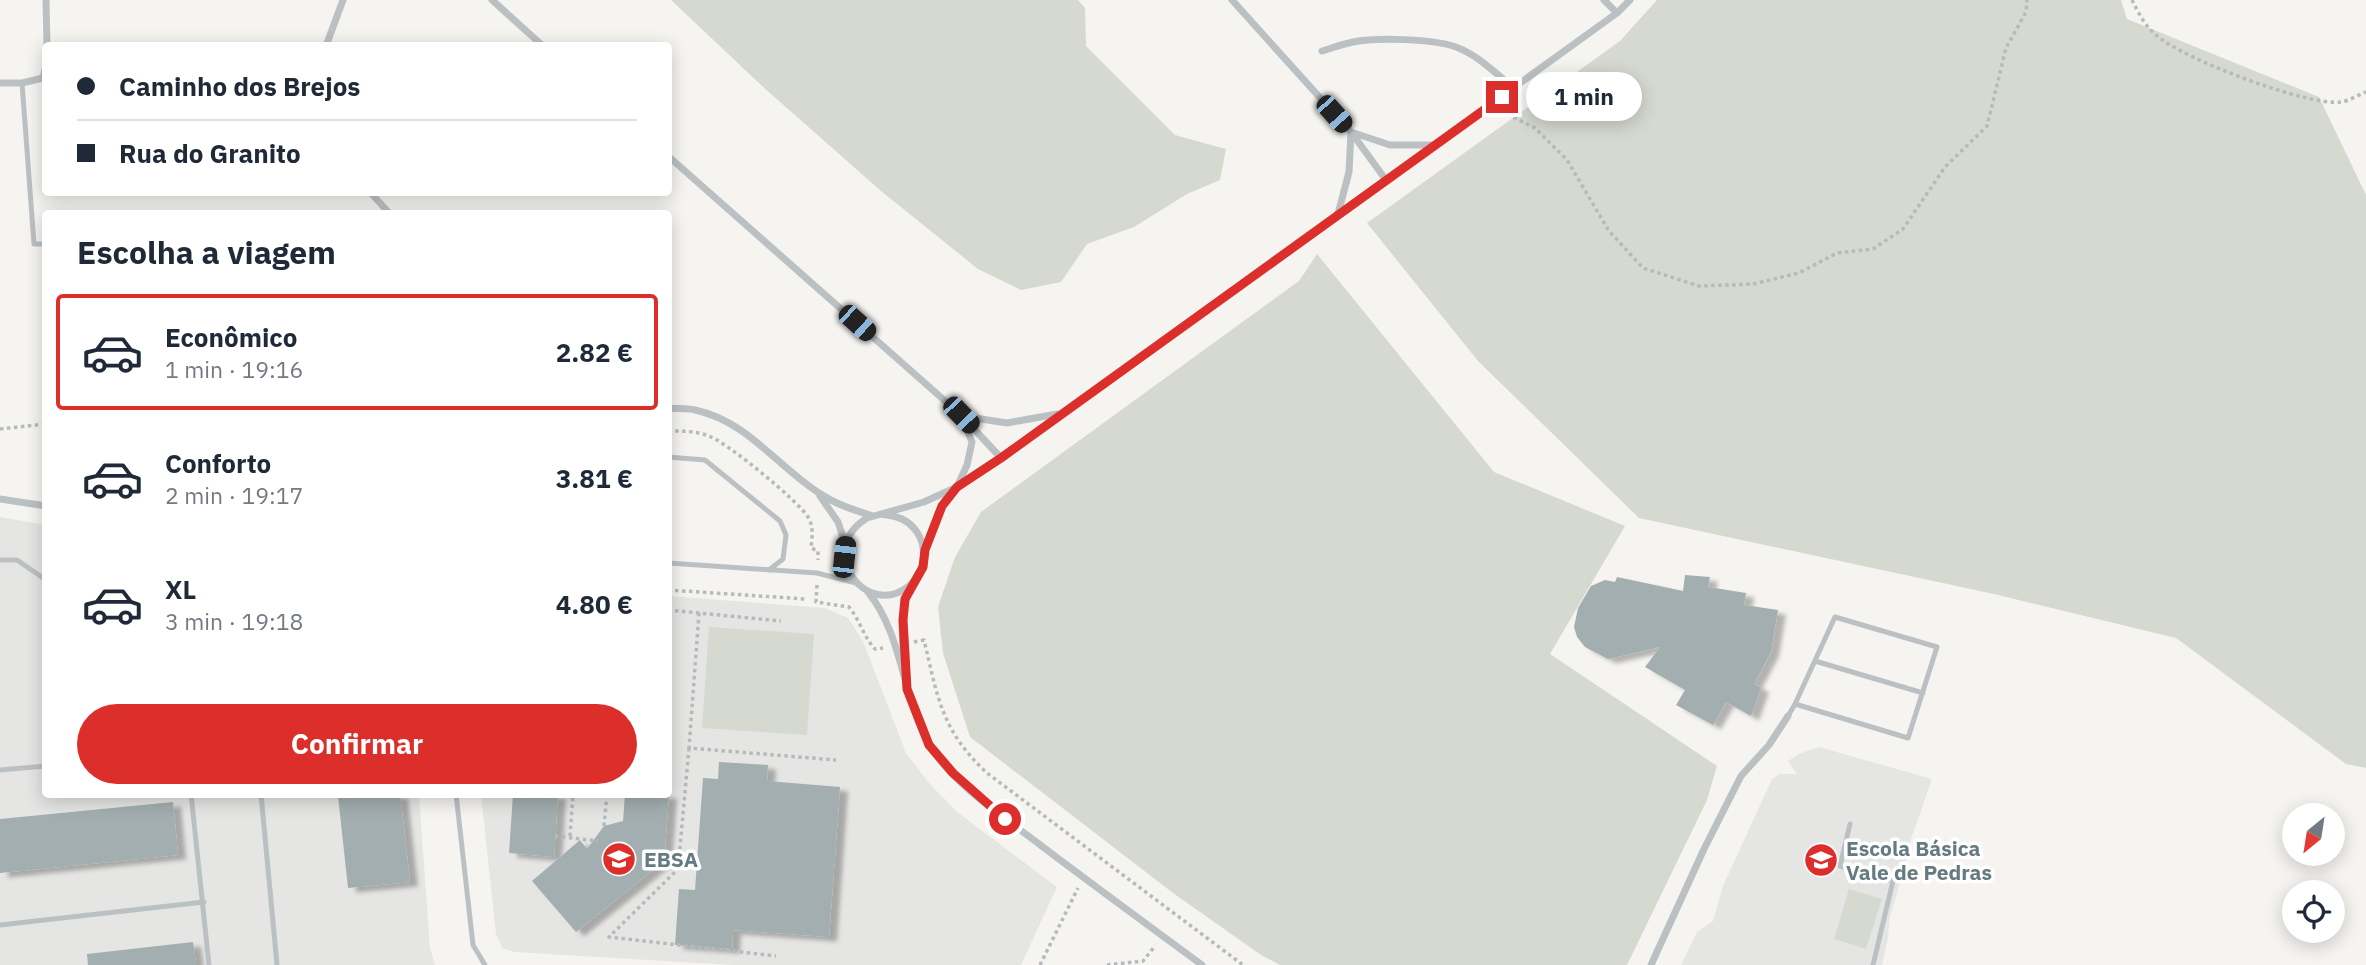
<!DOCTYPE html>
<html lang="pt">
<meta charset="utf-8">
<style>
:root{--surface:#fff;--page:#f2f2f3;--text:#1f2937;--muted:#747a83;--line:#e0e1e3;--accent:#dc2e2a}
body{margin:0;font-family:"IBM Plex Sans",sans-serif;background:var(--page);color:var(--text);height:100vh;display:flex;flex-direction:column;font-size:26px;white-space:nowrap}
*{box-sizing:border-box;margin:0}
p{font-size:23px;color:var(--muted)}
.icon{flex:none;width:38px;height:38px;fill:none;stroke:currentColor;stroke-width:2;stroke-linecap:round;stroke-linejoin:round}
.map{position:relative;flex:1;overflow:hidden}
.sheet{position:absolute;left:42px;top:210px;width:630px;height:588px;display:flex;flex-direction:column;background:var(--surface);border-radius:7px;box-shadow:0 4px 18px #0003}
.sheet>*{flex:none}
.top-card{position:absolute;left:42px;top:42px;width:630px;height:154px;border-radius:7px;box-shadow:0 4px 18px #0003;display:grid;align-content:center;height:154px;padding:0 35px;background:var(--surface)}
.needle{width:46px;rotate:210deg}
.controls{position:absolute;left:2282px;top:803px;display:grid;gap:14px}
.controls a{display:grid;place-items:center;width:63px;height:63px;border-radius:50%;background:var(--surface);box-shadow:0 4px 18px #0003;font-size:35px}
.end{position:absolute;width:32px;height:32px;margin:-16px;border:9px solid #dc2e2a;background:#fff;box-shadow:0 0 0 4px #fff}
.from{border-radius:50%}
.bubble{position:absolute;height:49px;border-radius:24px;background:var(--surface);box-shadow:0 4px 18px #0003;font-size:23px;font-weight:700;line-height:49px;text-align:center}
.car{position:absolute;width:21px;height:42px;margin:-21px -10px;border-radius:9px;box-shadow:0 0 5px 2px #0007;background:linear-gradient(#222 24%,#8ab4d8 0 40%,#222 0 76%,#8ab4d8 0 86%,#222 0)}
.top-card b{display:flex;align-items:center;gap:24px;height:66px;font-size:26px}
.top-card b+b{border-top:2px solid var(--line)}
.top-card i{width:18px;height:18px;background:var(--text)}
ul{padding:0;list-style:none}
li{display:flex;align-items:center;gap:21px;height:116px;margin:0 14px 10px;padding:0 21px;border:4px solid transparent;border-radius:7px}
li div{flex:1}
li b{display:block;font-size:26px}
li em{font-style:normal;font-weight:700}
li.selected{border-color:var(--accent)}
li>.icon{width:63px;height:63px;stroke-width:1.5}
h2{padding:0 35px;font-size:32px;line-height:84px}
.button{display:flex;gap:14px;margin-top:auto;padding:14px 35px}
.button a{flex:1;height:80px;border-radius:42px;background:var(--accent);color:#fff;font-size:28px;font-weight:700;line-height:80px;text-align:center}
.map>svg:first-child{display:block}
.built{fill:#e5e6e4}
.green{fill:#d5d9d0}
.building{fill:#a3aeb1;filter:url(#shadow)}
.lines{fill:none;stroke-linecap:round;stroke-linejoin:round}
.path{stroke:#b6babb;stroke-width:3.5;stroke-dasharray:3.5 3.5;stroke-linecap:butt}
.lane{stroke:#bbc1c3;stroke-width:5}
.street{stroke:#bbc1c3;stroke-width:7}
.route{stroke:#dc2e2a;stroke-width:9}
.labels{text-anchor:middle;dominant-baseline:central;stroke-width:7;stroke-linejoin:round;paint-order:stroke}
.poi-label{font-size:21px;font-weight:bold;fill:#657a81;stroke:#fff;text-anchor:start}
</style>
<div class="map">
<svg width="2366" height="965" viewBox="0 0 2366 965">
<defs>
<filter id="shadow"><feDropShadow dx="8" dy="4.5" stdDeviation="2" flood-color="#0004"/></filter>
</defs>
<rect width="100%" height="100%" fill="#f5f4f1"/>
<path class="built" d="M 0,517 L 45,525 L 46,794 L 419,795 L 430,948 L 435,965 L 0,965 Z
M 669,596 L 825,608 L 848,618 L 863,641 L 906,753 L 928,782 L 956,811 L 1057,887 L 1021,965 L 732,965 L 514,952 L 502,948 L 496,934 L 481,795 L 668,794 Z
M 1819,747 L 1932,779 L 1908,848 L 1904,871 L 1890,916 L 1888,938 L 1882,965 L 1681,965 L 1697,932 L 1713,921 L 1723,886 L 1772,779 L 1780,774 L 1797,774 L 1788,761 L 1801,753 Z"/>
<path class="green" d="M 671,0 L 1078,0 L 1085,8 L 1086,46 L 1175,135 L 1226,149 L 1220,180 L 1187,194 L 1134,227 L 1087,244 L 1061,282 L 1021,290 L 978,269 L 881,191 L 761,85 Z
M 1657,0 L 2121,0 L 2127,19 L 2319,97 L 2366,195 L 2366,768 L 2346,764 L 2176,638 L 1994,594 L 1639,518 L 1478,361 L 1367,223 L 1620,41 Z
M 1317,254 L 1494,472 L 1625,526 L 1550,654 L 1717,766 L 1707,800 L 1627,965 L 1280,965 L 1261,955 L 1173,893 L 970,737 L 943,653 L 938,607 L 955,557 L 981,512 L 1299,281 Z
M 709,627 L 814,634 L 807,735 L 702,728 Z
M 1849,889 L 1882,899 L 1866,949 L 1834,939 Z"/>
<path class="building" d="M 1685,575 L 1710,577 L 1708,587 L 1746,593 L 1744,605 L 1778,610 L 1771,652 L 1754,684 L 1761,688 L 1751,716 L 1726,702 L 1713,725 L 1676,705 L 1685,690 L 1645,667 L 1660,647 L 1608,659 L 1585,647 L 1577,637 L 1574,627 L 1578,608 L 1591,586 L 1605,580 L 1615,582 L 1617,577 L 1683,591 Z
M 719,762 L 768,765 L 767,781 L 840,787 L 829,937 L 733,930 L 732,949 L 675,945 L 679,889 L 695,890 L 703,778 L 718,779 Z
M 349,794 L 400,794 L 410,882 L 348,888 L 338,796 Z
M 513,794 L 558,794 L 554,857 L 509,853 Z
M 625,794 L 669,794 L 664,861 L 576,932 L 532,881 L 580,840 L 587,849 L 604,826 L 623,821 Z
M 173,802 L 178,855 L 0,873 L 0,819 Z
M 193,942 L 196,965 L 88,965 L 87,954 Z"/>
<g class="lines">
<path class="path" d="M 2132,0 C 2138,12 2145,26 2156,35 C 2183,59 2306,106 2341,102 C 2349,101 2358,95 2366,92
M 1501,111 L 1535,128 L 1567,160 L 1609,231 L 1643,268 L 1699,286 L 1753,284 L 1799,273 L 1837,253 L 1873,249 L 1903,229 L 1945,167 L 1987,126 L 2006,48 L 2026,12 L 2027,0
M 0,429 L 46,424
M 668,431 C 683,431 698,431 711,437 C 730,445 797,500 808,517 C 814,527 812,537 811,548 L 818,551 L 818,560
M 817,585 L 816,602 L 849,607 C 860,620 864,638 875,649 L 883,648
M 668,590 L 806,599
M 668,610 L 781,621
M 699,613 L 689,748 L 836,760
M 914,642 L 924,640 C 938,698 941,730 987,773 L 1243,965
M 689,748 L 678,869 L 609,937 L 776,956
M 604,826 L 607,794
M 555,836 L 598,841
M 570,836 L 573,794
M 1040,965 L 1078,888
M 1107,965 L 1143,961 L 1155,946"/>
<path class="lane" d="M 22,83 L 34,244 L 46,244
M 668,457 L 705,460 L 780,521 L 786,535 L 783,559 L 769,570
M 0,560 L 17,560 L 46,580
M 668,563 L 817,573 L 856,583
M 1815,661 L 1923,693
M 1788,716 L 1795,704 L 1908,738 L 1937,647 L 1835,617 L 1795,704
M 0,770 L 46,766
M 191,794 L 209,965
M 261,794 L 277,965
M 456,794 L 473,945 L 485,965
M 1850,824 L 1840,866 L 1893,881 L 1873,965
M 0,925 L 204,902"/>
<path class="street" d="M 46,0 L 47,46
M 492,0 L 543,46
M 1232,0 L 1351,132 L 1386,180
M 1604,0 L 1617,13
M 326,46 L 343,0
M 1322,51 C 1332,48 1343,44 1353,42 C 1377,37 1434,39 1456,47 C 1478,55 1496,74 1514,88
M 0,83 L 22,83 L 43,78 L 46,65
M 668,156 L 961,415 L 1001,458
M 370,192 L 390,214
M 1338,214 L 1349,172 L 1351,132 L 1390,145 L 1434,145
M 668,408 C 677,409 687,408 695,410 C 747,421 777,466 819,493 C 835,504 854,510 873,516
M 962,416 L 1007,423 L 1057,414
M 820,496 L 838,522 L 845,543
M 0,499 L 46,506
M 881,514 C 888,515 896,516 902,519 C 928,532 931,568 909,586 C 867,620 814,551 867,518 L 924,502 L 957,487 L 1001,458 L 1617,13 L 1630,0
M 925,550 L 942,506 L 957,487 L 967,465 L 972,442 L 963,420
M 868,592 C 903,635 902,697 929,744 C 950,782 1005,818 1039,844 C 1093,885 1148,925 1202,965
M 905,671 C 903,643 897,611 912,587
M 1651,965 L 1704,849 L 1741,776 L 1769,745 L 1788,716"/>
</g>
<g class="lines">
<path class="route" d="M 1005,819 L 953,773 L 929,745 L 907,689 L 903,620 L 905,599 L 923,567 L 925,550 L 942,506 L 957,487 L 1001,458 L 1502,97"/>
</g>
<defs>
<g id="school-disc" transform="scale(1.75)"><circle r="9.5" fill="#dc2e2a" stroke="#fff"/><path d="M0-5L7-2L0 1L-7-2ZM-4 1L0 2.5L4 1V4Q0 6-4 4Z" fill="#fff"/></g>
</defs>
<g fill-rule="evenodd">
<use href="#school-disc" x="619" y="859"/>
<use href="#school-disc" x="1821" y="860"/>
</g>
<g class="labels">
<g class="poi-label">
<text x="1846" y="848">Escola Básica<tspan x="1846" dy="24">Vale de Pedras</tspan></text>
<text x="644" y="859">EBSA</text>
</g>
</g>
</svg>
<div class="controls">
<a><svg class="needle" viewBox="-14 -14 28 28"><path d="M0-13l5 13h-10z" fill="#e53935"/><path d="M0 13l5-13h-10z" fill="#747a83"/></svg></a>
<a><svg class="icon" aria-label="locate" viewBox="0 0 24 24"><circle cx="12" cy="12" r="6"/><path d="M12 2v4M12 18v4M2 12h4M18 12h4"/></svg></a>
</div>
<i class="end from" style="left:1005px;top:819px"></i>
<i class="end" style="left:1502px;top:97px"></i>
<div class="bubble" style="left:1526px;top:72px;width:116px">1 min</div>
<i class="car" style="left:1334px;top:114px;rotate:138deg"></i>
<i class="car" style="left:857px;top:323px;rotate:132deg"></i>
<i class="car" style="left:961px;top:415px;rotate:136deg"></i>
<i class="car" style="left:844px;top:557px;rotate:6deg"></i>
<div class="top-card">
<b><i class="from"></i>Caminho dos Brejos</b>
<b><i></i>Rua do Granito</b>
</div>
<section class="sheet">
<h2>Escolha a viagem</h2>
<ul>
<li class="selected"><svg class="icon" aria-label="car" viewBox="0 0 24 24"><path d="M5 17H2v-5l4-1 3-4h7l3 4 3 1v5h-3M9 17h6M6 11h13"/><circle cx="7" cy="17" r="2"/><circle cx="17" cy="17" r="2"/></svg><div><b>Econômico</b><p>1 min · 19:16</p></div><em>2.82 €</em></li>
<li><svg class="icon" aria-label="car" viewBox="0 0 24 24"><path d="M5 17H2v-5l4-1 3-4h7l3 4 3 1v5h-3M9 17h6M6 11h13"/><circle cx="7" cy="17" r="2"/><circle cx="17" cy="17" r="2"/></svg><div><b>Conforto</b><p>2 min · 19:17</p></div><em>3.81 €</em></li>
<li><svg class="icon" aria-label="car" viewBox="0 0 24 24"><path d="M5 17H2v-5l4-1 3-4h7l3 4 3 1v5h-3M9 17h6M6 11h13"/><circle cx="7" cy="17" r="2"/><circle cx="17" cy="17" r="2"/></svg><div><b>XL</b><p>3 min · 19:18</p></div><em>4.80 €</em></li>
</ul>
<div class="button"><a>Confirmar</a></div>
</section>
</div>
